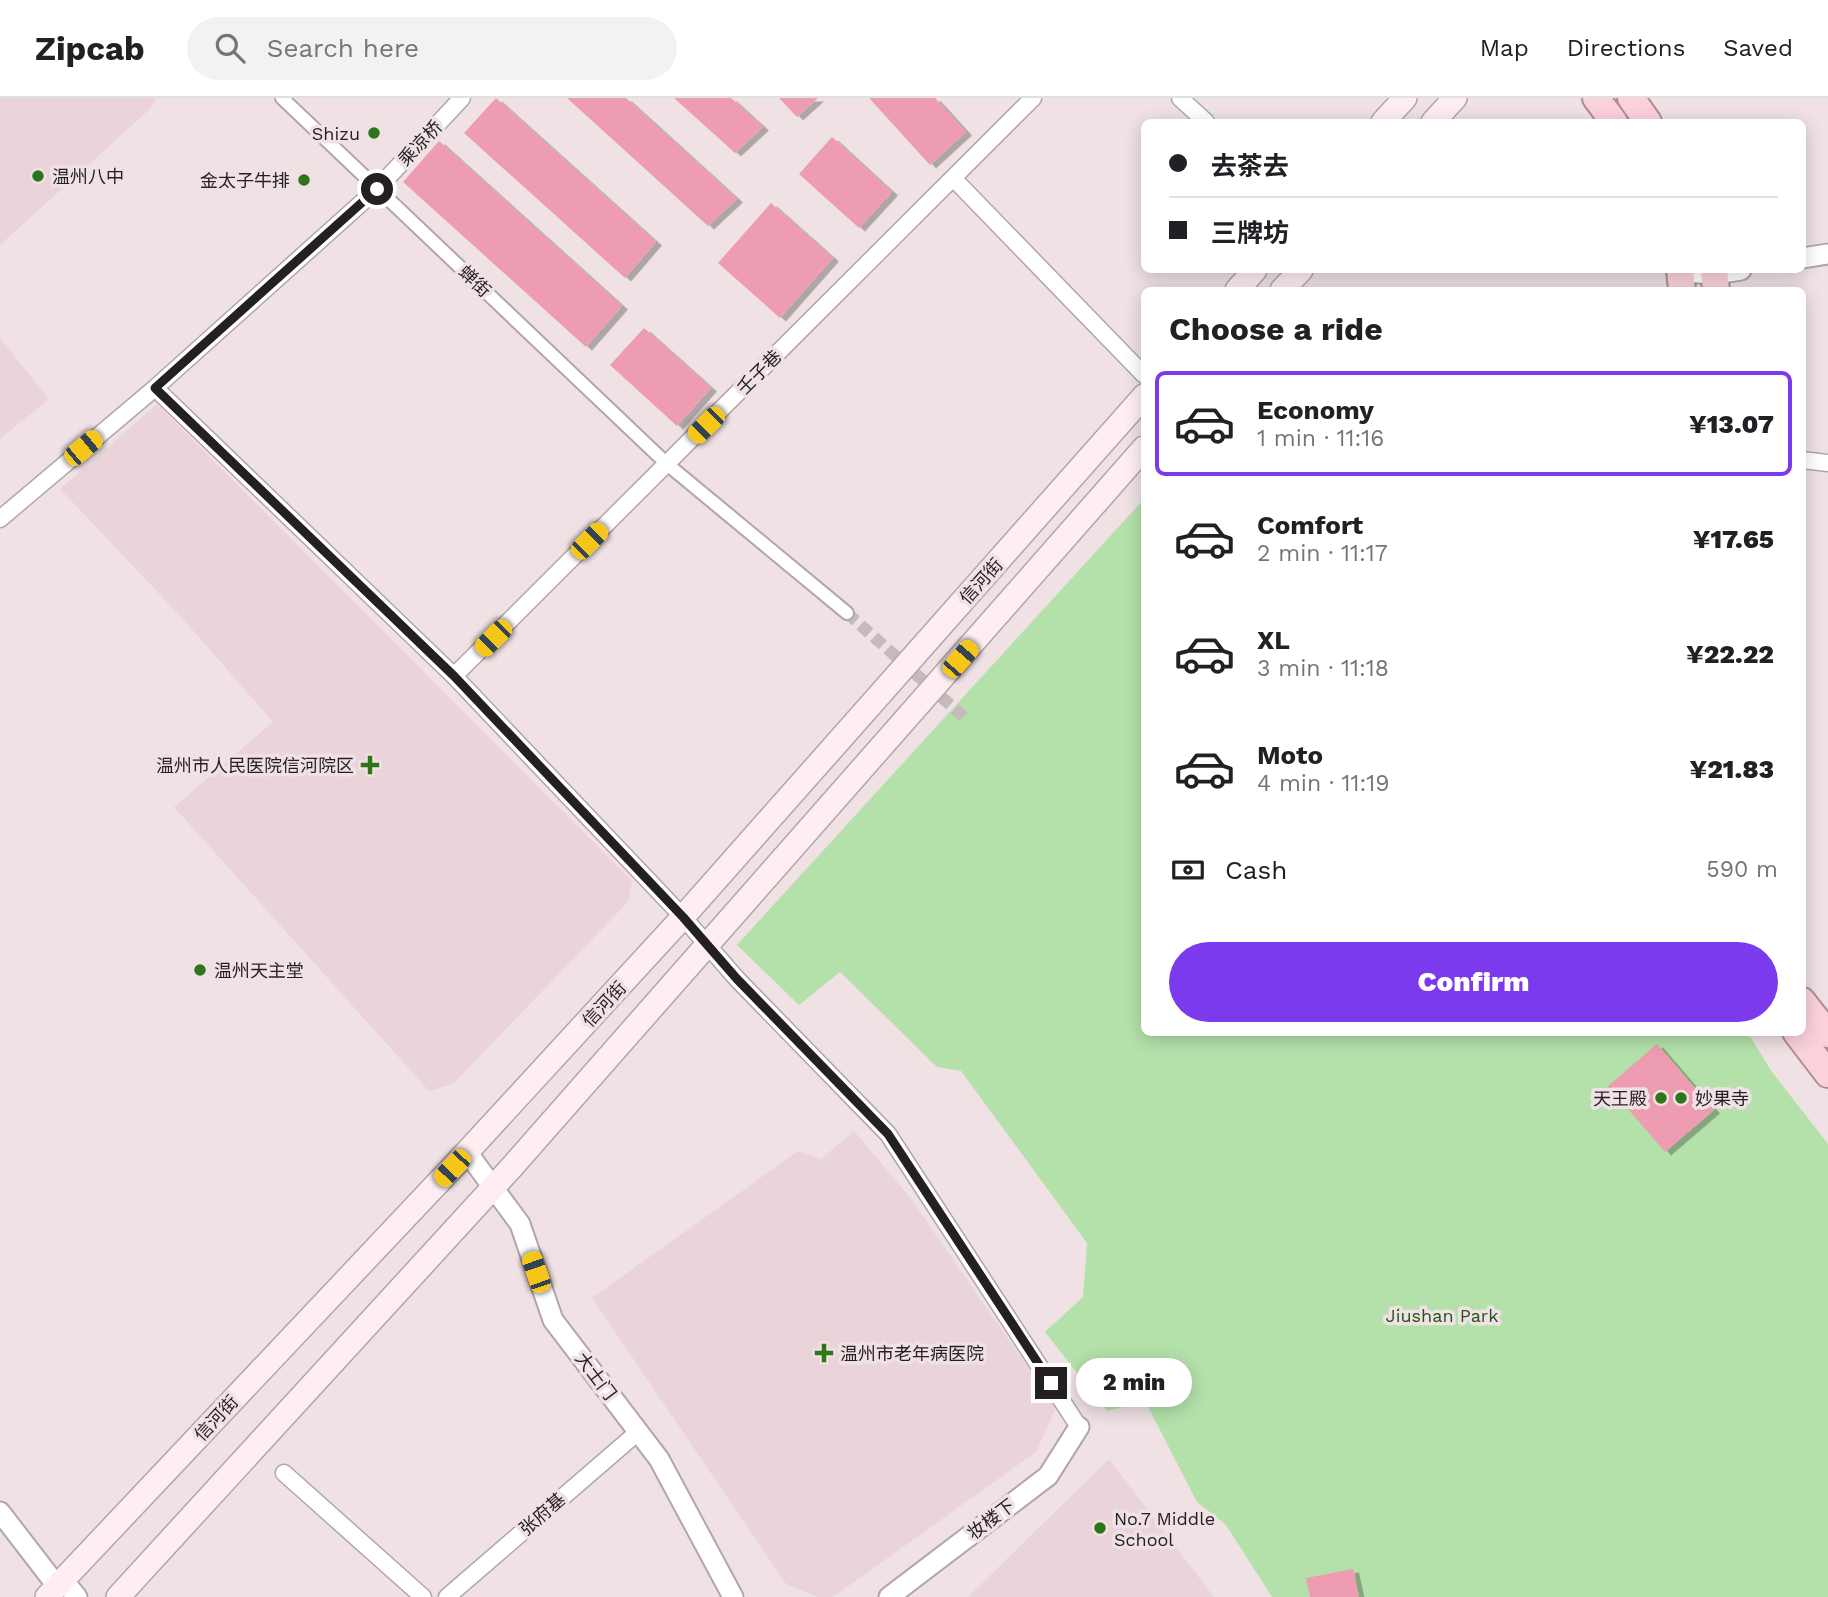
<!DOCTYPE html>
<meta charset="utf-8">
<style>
:root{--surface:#fff;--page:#f2f2f2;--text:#202124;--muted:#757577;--line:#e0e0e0;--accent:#7c3aed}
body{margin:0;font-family:"Work Sans","Noto Sans SC",sans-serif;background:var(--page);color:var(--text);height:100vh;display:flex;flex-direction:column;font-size:26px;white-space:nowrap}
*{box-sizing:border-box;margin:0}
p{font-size:23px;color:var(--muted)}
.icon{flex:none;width:38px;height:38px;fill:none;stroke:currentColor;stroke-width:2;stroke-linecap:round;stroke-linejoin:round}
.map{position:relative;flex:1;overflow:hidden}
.side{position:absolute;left:1141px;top:189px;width:665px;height:749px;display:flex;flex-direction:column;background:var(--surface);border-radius:10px;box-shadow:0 4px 18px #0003}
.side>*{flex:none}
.hud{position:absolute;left:1141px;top:21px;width:665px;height:154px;border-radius:10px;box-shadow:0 4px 18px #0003;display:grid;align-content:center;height:154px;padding:0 28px;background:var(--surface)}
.end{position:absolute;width:32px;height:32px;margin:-16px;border:9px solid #241f20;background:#fff;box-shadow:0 0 0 4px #fff}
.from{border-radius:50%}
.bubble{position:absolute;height:49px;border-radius:24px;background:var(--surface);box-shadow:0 4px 18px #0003;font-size:23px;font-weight:800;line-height:49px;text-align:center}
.car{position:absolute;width:21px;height:42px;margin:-21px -10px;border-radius:9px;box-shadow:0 0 5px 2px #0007;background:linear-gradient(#f5c518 24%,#345 0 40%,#f5c518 0 76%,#345 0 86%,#f5c518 0)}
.hud b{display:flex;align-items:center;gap:24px;height:66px;font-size:26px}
.hud b+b{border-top:2px solid var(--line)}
.hud i{width:18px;height:18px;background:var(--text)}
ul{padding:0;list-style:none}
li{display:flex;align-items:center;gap:21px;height:105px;margin:0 14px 10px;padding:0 14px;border:4px solid transparent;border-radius:10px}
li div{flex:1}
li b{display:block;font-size:26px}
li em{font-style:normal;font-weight:800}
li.active{border-color:var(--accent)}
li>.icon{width:63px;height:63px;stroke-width:1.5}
h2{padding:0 28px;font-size:32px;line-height:84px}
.pay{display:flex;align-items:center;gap:18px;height:77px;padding:0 28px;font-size:26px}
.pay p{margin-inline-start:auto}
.action{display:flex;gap:14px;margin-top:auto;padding:14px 28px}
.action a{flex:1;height:80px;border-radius:42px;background:var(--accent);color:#fff;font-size:28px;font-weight:800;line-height:80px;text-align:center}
header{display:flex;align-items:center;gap:42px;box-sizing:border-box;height:98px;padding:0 35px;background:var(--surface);border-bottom:2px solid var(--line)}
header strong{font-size:33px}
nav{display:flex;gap:38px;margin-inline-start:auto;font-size:24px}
.search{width:490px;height:63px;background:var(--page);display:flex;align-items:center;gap:18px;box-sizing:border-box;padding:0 24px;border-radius:38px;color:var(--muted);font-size:26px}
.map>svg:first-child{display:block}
.built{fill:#ebd4d9}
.green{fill:#b4e1aa}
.building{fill:#ee9cb2;filter:url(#shadow)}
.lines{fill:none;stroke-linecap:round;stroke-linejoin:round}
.pedestrian-tunnel{stroke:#c6babd;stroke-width:12;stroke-dasharray:12 6;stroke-linecap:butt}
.pedestrian-casing{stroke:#b3a5a8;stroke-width:16}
.minor-casing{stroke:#b3a5a8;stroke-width:19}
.tertiary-casing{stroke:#b3a5a8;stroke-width:23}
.secondary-casing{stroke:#b3a5a8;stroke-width:26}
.trunk-casing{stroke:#af8c94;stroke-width:30}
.pedestrian{stroke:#fff;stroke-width:12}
.minor{stroke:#fff;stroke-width:16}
.tertiary{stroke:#fff;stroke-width:19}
.secondary{stroke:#feeef2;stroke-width:23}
.trunk{stroke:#fbd2dc;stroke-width:26}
.route{stroke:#241f20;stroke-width:9}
.poi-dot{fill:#2e761a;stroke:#efe1e4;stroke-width:2.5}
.labels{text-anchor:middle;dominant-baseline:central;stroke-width:7;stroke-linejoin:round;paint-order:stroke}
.poi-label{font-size:18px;fill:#241f20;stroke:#efe1e4;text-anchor:start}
.street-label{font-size:18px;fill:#241f20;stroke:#efe1e4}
.park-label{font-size:18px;fill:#235317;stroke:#efe1e4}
</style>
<header>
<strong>Zipcab</strong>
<div class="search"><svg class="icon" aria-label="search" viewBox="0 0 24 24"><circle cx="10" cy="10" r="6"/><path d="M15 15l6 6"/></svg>Search here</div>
<nav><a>Map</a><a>Directions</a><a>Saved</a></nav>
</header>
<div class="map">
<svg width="1828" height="1499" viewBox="0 0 1828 1499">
<defs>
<filter id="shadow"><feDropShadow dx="6" dy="3.5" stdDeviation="0" flood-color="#0004"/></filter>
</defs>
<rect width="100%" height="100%" fill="#efe1e4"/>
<path class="built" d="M 0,0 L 156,0 L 151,10 L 0,147 Z
M 0,240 L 49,301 L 0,341 Z
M 157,306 L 632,783 L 628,804 L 453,986 L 429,993 L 174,709 L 273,624 L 183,521 L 60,391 Z
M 854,1033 L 909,1098 L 1056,1310 L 1036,1354 L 833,1499 L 818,1499 L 786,1486 L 592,1200 L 798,1053 L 821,1061 Z
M 1109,1361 L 1214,1499 L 968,1499 Z"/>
<path class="green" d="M 1144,401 L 1144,934 L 1748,935 L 1772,974 L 1828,1046 L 1828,1499 L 1272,1499 L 1226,1427 L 1197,1404 L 1145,1303 L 1107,1313 L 1045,1234 L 1083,1199 L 1087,1145 L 961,973 L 937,969 L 840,874 L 799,907 L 737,847 Z"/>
<path class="building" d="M 496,0 L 656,144 L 625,180 L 464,35 Z
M 567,0 L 626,0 L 737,101 L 708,128 Z
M 674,0 L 731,0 L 763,29 L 735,55 Z
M 779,0 L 818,0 L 797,19 Z
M 869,0 L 935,0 L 966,34 L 930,67 Z
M 832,39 L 892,94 L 859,130 L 799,76 Z
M 439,43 L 622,208 L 586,249 L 403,84 Z
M 771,105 L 833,160 L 780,220 L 718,165 Z
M 644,230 L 711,290 L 677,328 L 610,267 Z
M 1657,946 L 1714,1012 L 1665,1054 L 1608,988 Z
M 1353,1471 L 1359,1499 L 1310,1499 L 1306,1480 Z"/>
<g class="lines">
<path class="pedestrian-tunnel" d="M 847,515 L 964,619"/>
<g class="pedestrian-casing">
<path id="pedestrian" d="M 282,0 L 667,366 L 847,515"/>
</g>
<g class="minor-casing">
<path id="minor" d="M 1180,0 L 1206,24
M 953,80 L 1144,277
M 155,290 L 454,578 L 683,819 L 737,881 L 888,1036 L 1079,1329
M 1802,362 L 1828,365
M 0,421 L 155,290 L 377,91 L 462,0
M 454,578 L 1033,0
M 284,1375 L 423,1499
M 447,1499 L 638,1334"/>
</g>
<g class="tertiary-casing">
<path id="tertiary" d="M 1802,160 L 1828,156
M 1680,174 L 1716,176 L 1741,172
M 467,1054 L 520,1126 L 553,1222 L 659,1361 L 733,1499
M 0,1414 L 57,1488
M 63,1482 L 77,1499
M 889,1499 L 1048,1378 L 1079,1329"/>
</g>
<g class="secondary-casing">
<path id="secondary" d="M 1383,24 L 1405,0
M 1433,24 L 1455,0
M 1237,192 L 1255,172
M 1282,192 L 1301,172
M 47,1499 L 467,1054 L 683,819 L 1144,298
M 118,1499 L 511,1070 L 1144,350"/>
</g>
<g class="trunk-casing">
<path id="trunk" d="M 1596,0 L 1614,24
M 1631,0 L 1648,24
M 1680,172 L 1682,192
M 1714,172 L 1716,192
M 1802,903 L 1828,936
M 1796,934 L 1828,976"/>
</g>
<use href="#pedestrian" class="pedestrian"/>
<use href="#minor" class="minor"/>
<use href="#tertiary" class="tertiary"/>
<use href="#secondary" class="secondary"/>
<use href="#trunk" class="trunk"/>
</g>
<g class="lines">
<path class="route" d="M 377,91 L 155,290 L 454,578 L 683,819 L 737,881 L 888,1036 L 1051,1285"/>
</g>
<g class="poi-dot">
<circle cx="374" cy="35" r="7"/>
<circle cx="38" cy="78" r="7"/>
<circle cx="304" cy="82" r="7"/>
<path d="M366.5 656.5h7v7h7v7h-7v7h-7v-7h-7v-7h7z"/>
<circle cx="200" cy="872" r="7"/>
<circle cx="1661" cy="1000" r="7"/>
<circle cx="1681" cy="1000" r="7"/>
<path d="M820.5 1244.5h7v7h7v7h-7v7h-7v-7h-7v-7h7z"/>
<circle cx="1100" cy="1430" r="7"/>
</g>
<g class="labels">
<g class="poi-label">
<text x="360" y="35" text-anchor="end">Shizu</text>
<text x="52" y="78">温州八中</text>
<text x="290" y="82" text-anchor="end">金太子牛排</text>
<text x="354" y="667" text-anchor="end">温州市人民医院信河院区</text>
<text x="214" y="872">温州天主堂</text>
<text x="1647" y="1000" text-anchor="end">天王殿</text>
<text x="1695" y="1000">妙果寺</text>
<text x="840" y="1255">温州市老年病医院</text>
<text x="1114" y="1420">No.7 Middle<tspan x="1114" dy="21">School</tspan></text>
</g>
<g class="street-label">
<text transform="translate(420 45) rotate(-47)">乘凉桥</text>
<text transform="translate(475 183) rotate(44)">蝉街</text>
<text transform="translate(759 274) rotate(-45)">壬子巷</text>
<text transform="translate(981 483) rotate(-48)">信河街</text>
<text transform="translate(604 906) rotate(-47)">信河街</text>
<text transform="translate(596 1278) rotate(53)">大士门</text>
<text transform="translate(216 1320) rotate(-47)">信河街</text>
<text transform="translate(542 1416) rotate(-41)">张府基</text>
<text transform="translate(991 1421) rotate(-37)">妆楼下</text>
</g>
<g class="park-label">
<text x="1442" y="1217">Jiushan Park</text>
</g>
</g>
</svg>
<i class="end from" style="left:377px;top:91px"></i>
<i class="end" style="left:1051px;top:1285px"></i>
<div class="bubble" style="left:1076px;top:1260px;width:116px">2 min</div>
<i class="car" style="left:706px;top:327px;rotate:225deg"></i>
<i class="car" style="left:83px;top:350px;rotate:50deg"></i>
<i class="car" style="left:589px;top:443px;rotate:45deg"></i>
<i class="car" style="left:493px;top:540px;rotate:225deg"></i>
<i class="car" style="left:960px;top:561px;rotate:41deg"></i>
<i class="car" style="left:452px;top:1070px;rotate:223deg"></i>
<i class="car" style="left:536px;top:1174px;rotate:341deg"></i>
<div class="hud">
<b><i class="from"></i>去茶去</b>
<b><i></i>三牌坊</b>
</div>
<section class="side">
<h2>Choose a ride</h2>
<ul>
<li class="active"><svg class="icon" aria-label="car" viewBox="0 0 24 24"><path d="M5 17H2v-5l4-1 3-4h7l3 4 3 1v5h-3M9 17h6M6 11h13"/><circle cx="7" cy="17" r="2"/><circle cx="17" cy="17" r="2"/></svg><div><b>Economy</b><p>1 min · 11:16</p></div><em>¥13.07</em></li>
<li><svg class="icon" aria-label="car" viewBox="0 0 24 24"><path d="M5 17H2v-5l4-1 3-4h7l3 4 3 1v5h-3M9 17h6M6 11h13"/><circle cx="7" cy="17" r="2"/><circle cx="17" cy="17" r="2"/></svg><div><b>Comfort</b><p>2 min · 11:17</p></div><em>¥17.65</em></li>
<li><svg class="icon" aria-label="car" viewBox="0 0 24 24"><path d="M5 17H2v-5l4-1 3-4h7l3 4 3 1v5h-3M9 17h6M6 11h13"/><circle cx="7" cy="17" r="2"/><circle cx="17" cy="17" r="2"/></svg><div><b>XL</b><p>3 min · 11:18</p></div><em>¥22.22</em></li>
<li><svg class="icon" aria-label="car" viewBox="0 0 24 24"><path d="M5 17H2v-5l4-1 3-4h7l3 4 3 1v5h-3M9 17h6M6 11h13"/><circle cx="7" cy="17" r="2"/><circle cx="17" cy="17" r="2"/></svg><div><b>Moto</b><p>4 min · 11:19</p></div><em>¥21.83</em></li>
</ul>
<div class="pay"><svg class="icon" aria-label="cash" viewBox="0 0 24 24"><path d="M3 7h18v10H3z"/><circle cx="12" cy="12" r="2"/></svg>Cash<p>590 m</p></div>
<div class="action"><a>Confirm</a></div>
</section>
</div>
